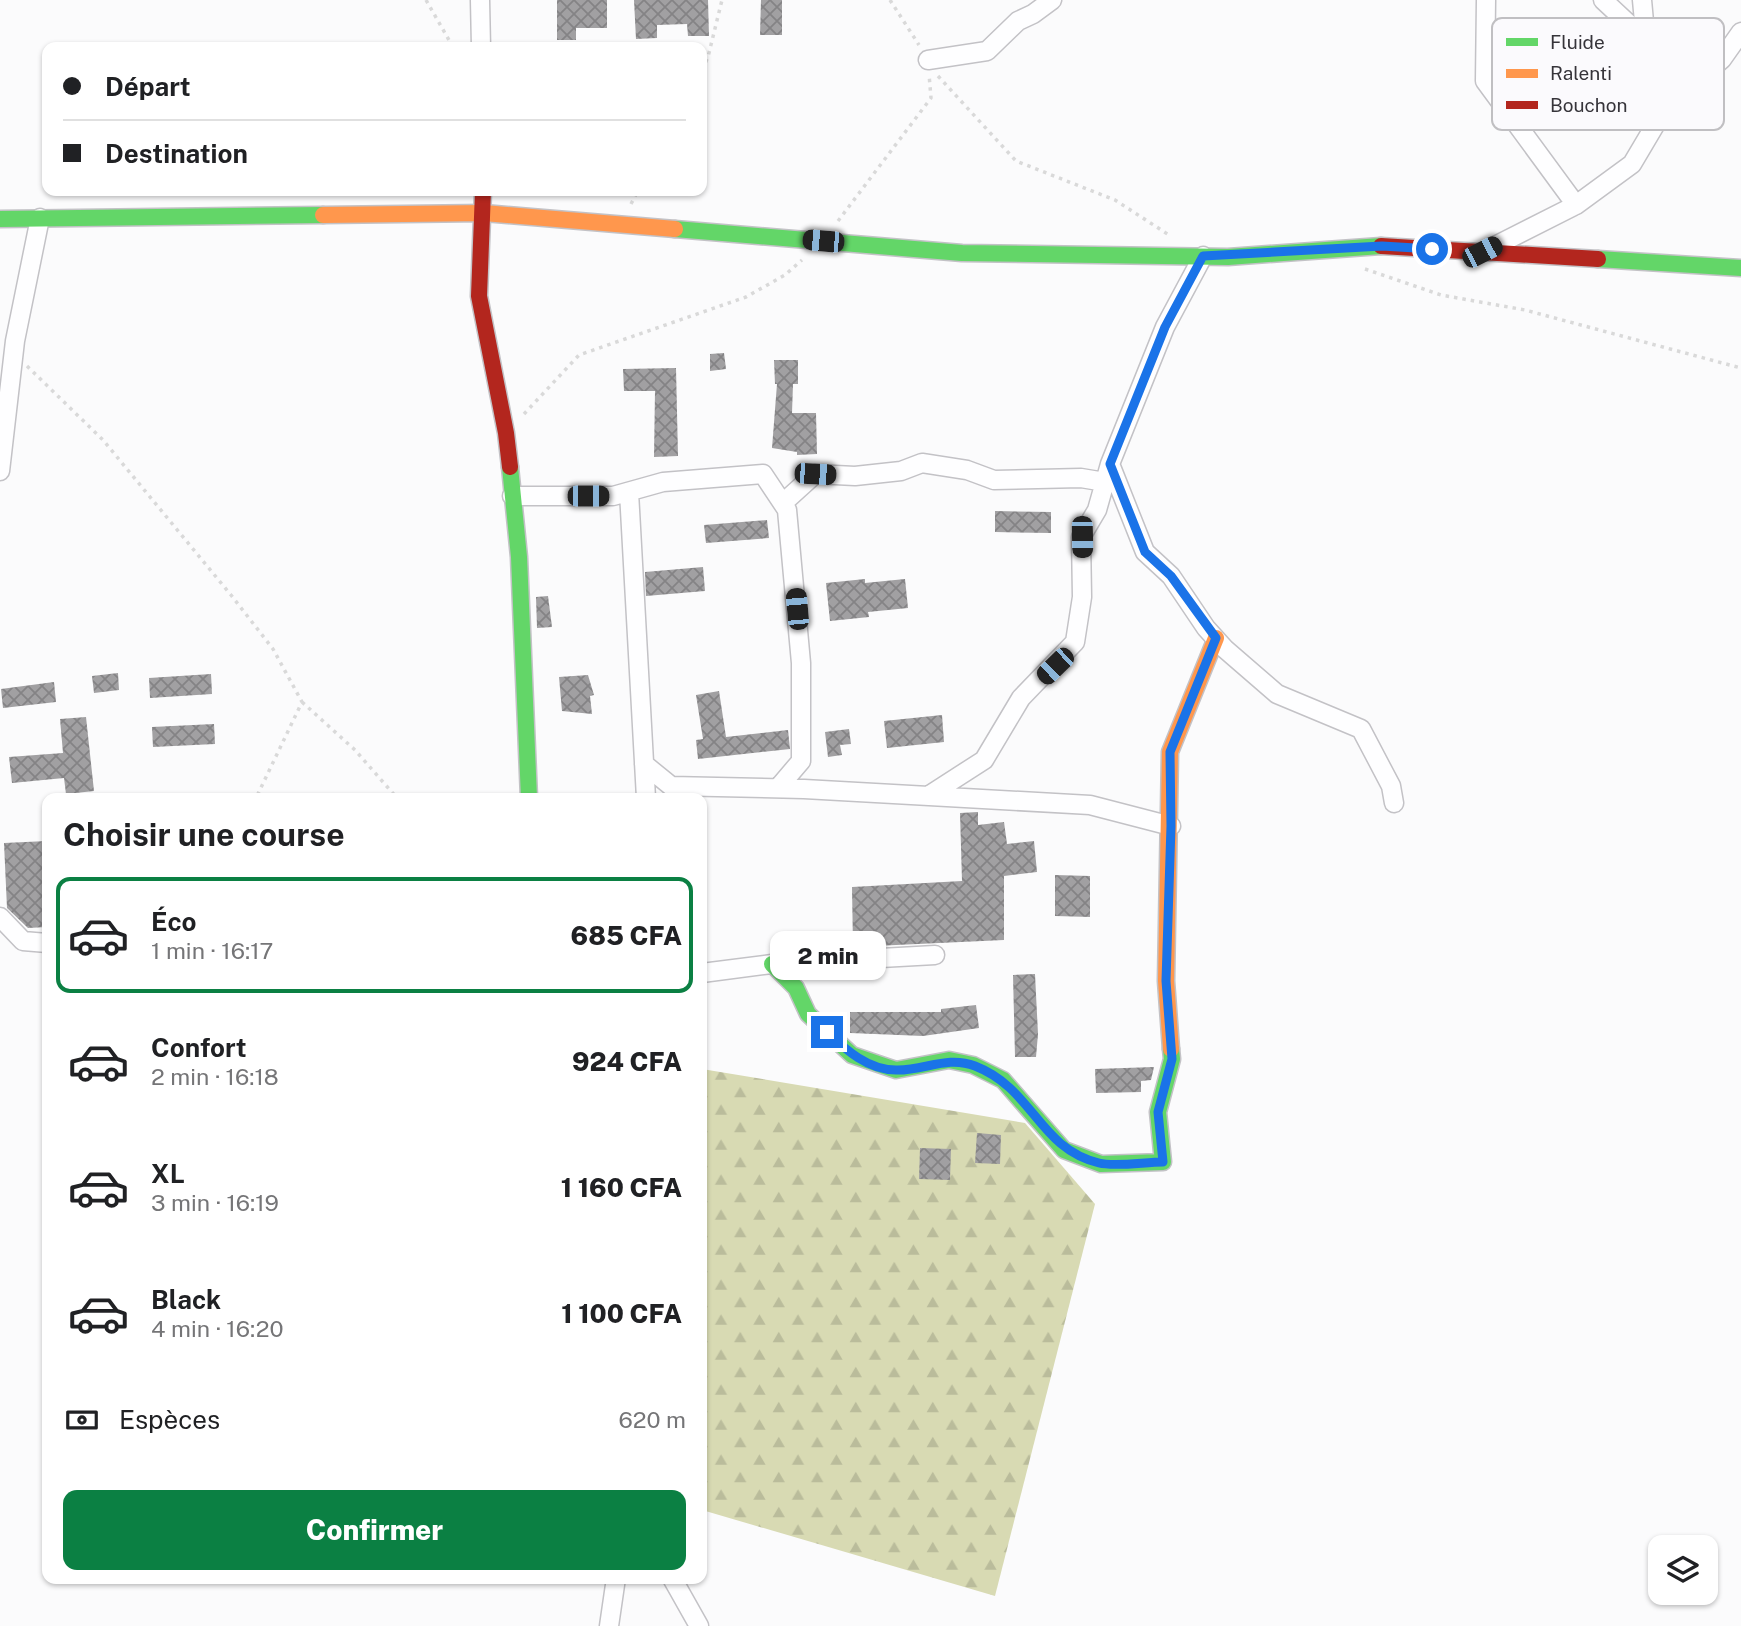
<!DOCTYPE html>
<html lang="fr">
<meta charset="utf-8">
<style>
:root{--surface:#fff;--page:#f2f2f2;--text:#202124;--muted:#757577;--line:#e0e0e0;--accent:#0b8043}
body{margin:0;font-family:"Public Sans",sans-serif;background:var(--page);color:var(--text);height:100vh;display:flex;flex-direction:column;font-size:26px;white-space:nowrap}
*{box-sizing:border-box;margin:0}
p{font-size:23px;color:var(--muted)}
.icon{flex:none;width:38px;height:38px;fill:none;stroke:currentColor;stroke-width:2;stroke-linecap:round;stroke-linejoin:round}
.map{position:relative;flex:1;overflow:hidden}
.panel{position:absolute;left:42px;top:793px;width:665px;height:791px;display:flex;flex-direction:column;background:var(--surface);border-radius:14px;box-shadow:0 2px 5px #0004}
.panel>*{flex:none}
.hud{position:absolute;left:42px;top:42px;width:665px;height:154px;border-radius:14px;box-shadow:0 2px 5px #0004;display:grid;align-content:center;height:154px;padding:0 21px;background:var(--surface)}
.buttons{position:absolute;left:1648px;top:1535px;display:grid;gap:14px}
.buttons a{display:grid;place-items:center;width:70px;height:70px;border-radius:14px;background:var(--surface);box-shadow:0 2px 5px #0004;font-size:35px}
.end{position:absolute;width:32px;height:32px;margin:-16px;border:9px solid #1a73e8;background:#fff;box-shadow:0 0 0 4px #fff}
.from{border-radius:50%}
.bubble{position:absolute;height:49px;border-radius:14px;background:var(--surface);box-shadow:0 2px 5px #0004;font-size:23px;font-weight:800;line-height:49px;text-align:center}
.car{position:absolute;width:21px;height:42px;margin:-21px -10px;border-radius:9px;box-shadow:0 0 5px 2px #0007;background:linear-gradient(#222 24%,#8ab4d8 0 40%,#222 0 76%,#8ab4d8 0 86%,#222 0)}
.hud b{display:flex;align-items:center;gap:24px;height:66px;font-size:26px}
.hud b+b{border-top:2px solid var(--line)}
.hud i{width:18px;height:18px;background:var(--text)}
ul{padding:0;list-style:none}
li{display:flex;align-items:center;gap:21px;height:116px;margin:0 14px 10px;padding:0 7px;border:4px solid transparent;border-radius:14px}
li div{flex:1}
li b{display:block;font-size:26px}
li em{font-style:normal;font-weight:800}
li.active{border-color:var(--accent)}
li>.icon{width:63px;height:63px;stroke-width:1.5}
h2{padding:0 21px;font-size:32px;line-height:84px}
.pay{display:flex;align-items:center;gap:18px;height:77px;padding:0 21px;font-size:26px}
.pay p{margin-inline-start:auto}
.cta{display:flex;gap:14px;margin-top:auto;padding:14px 21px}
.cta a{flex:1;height:80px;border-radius:14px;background:var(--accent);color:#fff;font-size:28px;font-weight:800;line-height:80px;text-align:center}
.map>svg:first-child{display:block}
.forest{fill:url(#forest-firs)}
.building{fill:url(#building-cross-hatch)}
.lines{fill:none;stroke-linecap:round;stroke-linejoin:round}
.street-casing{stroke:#c3c2c6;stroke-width:21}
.fast-casing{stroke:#c3c2c6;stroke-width:19}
.slow-casing{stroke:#c3c2c6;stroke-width:19}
.jam-casing{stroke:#c3c2c6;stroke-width:19}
.path{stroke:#d9d9d9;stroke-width:3.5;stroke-dasharray:3.5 5;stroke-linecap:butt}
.street{stroke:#fefeff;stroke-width:18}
.fast{stroke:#63d668;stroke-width:16}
.slow{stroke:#ff974d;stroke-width:16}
.jam{stroke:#b3261e;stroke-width:16}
.route{stroke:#1a73e8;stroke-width:9}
.key{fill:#fbfafd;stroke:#c0bfc2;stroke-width:2}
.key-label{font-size:19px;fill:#36343a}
</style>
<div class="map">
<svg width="1741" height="1626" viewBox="0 0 1741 1626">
<defs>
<pattern id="forest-firs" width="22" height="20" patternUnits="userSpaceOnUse" patternTransform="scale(1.75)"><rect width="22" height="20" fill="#d8dab3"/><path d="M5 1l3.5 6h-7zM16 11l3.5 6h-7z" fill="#babc9b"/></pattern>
<pattern id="building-cross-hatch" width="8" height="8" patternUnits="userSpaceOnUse" patternTransform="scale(1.75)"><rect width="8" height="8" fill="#a1a0a2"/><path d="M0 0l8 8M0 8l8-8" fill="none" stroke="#848385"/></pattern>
</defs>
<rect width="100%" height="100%" fill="#fbfbfc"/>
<path class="forest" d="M 702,1069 L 1025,1123 L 1095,1204 L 995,1596 L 702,1510 Z"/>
<path class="building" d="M 557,0 L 607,0 L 607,28 L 576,28 L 576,40 L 557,40 Z
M 634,0 L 708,0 L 709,36 L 688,36 L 687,24 L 657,25 L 657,38 L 636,39 Z
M 761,0 L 782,0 L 782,35 L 760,35 Z
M 724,353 L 726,369 L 710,371 L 710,354 Z
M 774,360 L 798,360 L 798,384 L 793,384 L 792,413 L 816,413 L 817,454 L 797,455 L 797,452 L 772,448 L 777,384 L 775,384 Z
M 676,368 L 678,456 L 654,457 L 655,391 L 624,391 L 623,369 Z
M 995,511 L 1051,512 L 1051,533 L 995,532 Z
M 767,520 L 769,538 L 706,543 L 704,525 Z
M 703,567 L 705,591 L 646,596 L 645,572 Z
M 865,579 L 865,583 L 905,579 L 908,608 L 868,612 L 869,617 L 830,621 L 826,583 Z
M 548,596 L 552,627 L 537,628 L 536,597 Z
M 118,673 L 119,690 L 94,693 L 92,676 Z
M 211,674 L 212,694 L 150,698 L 149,678 Z
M 588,675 L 594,695 L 590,696 L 592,714 L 562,711 L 559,677 Z
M 54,682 L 56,702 L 3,708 L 1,689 Z
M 719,691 L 726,737 L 788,730 L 790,749 L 698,759 L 696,740 L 703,739 L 696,695 Z
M 942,715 L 944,742 L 887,748 L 884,721 Z
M 86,717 L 94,791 L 66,794 L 64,778 L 12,783 L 9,757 L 63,753 L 60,719 Z
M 214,724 L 215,744 L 153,747 L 152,727 Z
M 849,729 L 851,744 L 840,745 L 842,755 L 828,757 L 825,732 Z
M 978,812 L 978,825 L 1004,822 L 1007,844 L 1034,841 L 1037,872 L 1004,876 L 1004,940 L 853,947 L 852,887 L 962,881 L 960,813 Z
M 47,841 L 47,927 L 28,928 L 7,908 L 4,843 Z
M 1055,875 L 1090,876 L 1090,917 L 1055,916 Z
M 1035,974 L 1038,1034 L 1036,1057 L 1015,1057 L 1013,975 Z
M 976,1005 L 979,1028 L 923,1036 L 850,1033 L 850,1012 L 941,1012 L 941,1009 Z
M 1154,1067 L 1151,1080 L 1141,1081 L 1141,1092 L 1096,1093 L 1095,1069 Z
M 977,1133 L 1001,1135 L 1000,1164 L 975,1163 Z
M 920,1148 L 951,1149 L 950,1180 L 919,1179 Z"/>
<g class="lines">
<g class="street-casing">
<path id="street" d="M 480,0 L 481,47
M 1486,0 L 1485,81 L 1576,205
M 1603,0 L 1647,41
M 1642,0 L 1649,76 L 1664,110
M 928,60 L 987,51 L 1018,21 L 1033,14 L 1052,0
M 1485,251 L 1576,205 L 1632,164 L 1664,110 L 1722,59 L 1741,32
M 1110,464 L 1145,552 L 1171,576 L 1206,628 L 1225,649 L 1277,694 L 1361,729 L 1391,786 L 1394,803
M 0,471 L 15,341 L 40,218
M 629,492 L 646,798
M 512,496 L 613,496 L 663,482 L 763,474 L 787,510 L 801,663 L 801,761 L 778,788
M 783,503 L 815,474 L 855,476 L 901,471 L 922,463 L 967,470 L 994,480 L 1081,478 L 1105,482
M 644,764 L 671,786 L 804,789 L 1090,805 L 1171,826
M 928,796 L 984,760 L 1021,698 L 1075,642 L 1082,597 L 1081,537 L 1097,510 L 1110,464 L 1165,327 L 1203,256
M 0,917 L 23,941 L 47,943
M 702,973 L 772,964 L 935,955
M 672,1578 L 699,1626
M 609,1626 L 616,1578"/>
</g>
<g class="fast-casing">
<path id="fast" d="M 0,219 L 323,215
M 675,229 L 962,253 L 1228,257 L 1381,246
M 1598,259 L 1741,268
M 510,467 L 519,557 L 529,798
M 772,964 L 796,988 L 808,1014 L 852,1055 L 896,1070 L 949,1060 L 973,1065 L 1003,1080 L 1064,1150 L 1101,1164 L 1163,1162 L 1158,1112 L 1172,1059 L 1171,1049"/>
</g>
<g class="slow-casing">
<path id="slow" d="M 323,215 L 484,213 L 675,229
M 1171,1049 L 1166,981 L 1170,752 L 1216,638"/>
</g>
<g class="jam-casing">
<path id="jam" d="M 483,191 L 479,296 L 506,433 L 510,467
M 1381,246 L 1598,259"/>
</g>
<path class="path" d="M 426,0 L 453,47
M 890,0 L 919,45
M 702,70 L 708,57 L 722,0
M 938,76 L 1016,161 L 1115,200 L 1169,235
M 631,204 L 638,191
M 838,221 L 931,98 L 929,74
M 1365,269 L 1441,295 L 1525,310 L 1741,368
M 27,366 L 103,440 L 231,595 L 273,649 L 302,702 L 256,798
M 524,414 L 579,355 L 746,297 L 785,275 L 802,260
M 302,702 L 355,750 L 397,798"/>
<use href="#street" class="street"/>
<use href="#fast" class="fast"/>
<use href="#slow" class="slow"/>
<use href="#jam" class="jam"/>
</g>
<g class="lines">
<path class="route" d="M 827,1032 C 846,1050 868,1070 896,1070 C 924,1071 947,1055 975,1066 C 1034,1089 1038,1148 1099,1163 C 1115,1167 1145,1162 1163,1162 L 1158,1112 L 1172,1059 L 1166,981 L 1171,826 L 1170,752 L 1216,638 L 1171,576 L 1145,552 L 1110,464 L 1165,327 L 1203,256 L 1382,246 L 1432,249"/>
</g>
<rect x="1492" y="18" width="232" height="112" rx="10" class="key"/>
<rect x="1506" y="38" width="32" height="8" fill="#63d668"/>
<rect x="1506" y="69" width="32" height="9" fill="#ff974d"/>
<rect x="1506" y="101" width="32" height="8" fill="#b3261e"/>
<g class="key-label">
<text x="1550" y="49">Fluide</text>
<text x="1550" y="80">Ralenti</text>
<text x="1550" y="112">Bouchon</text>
</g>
</svg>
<div class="buttons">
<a><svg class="icon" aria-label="layers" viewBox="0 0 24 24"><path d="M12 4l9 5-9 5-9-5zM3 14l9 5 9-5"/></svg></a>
</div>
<i class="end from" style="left:1432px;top:249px"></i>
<i class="end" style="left:827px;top:1032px"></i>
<div class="bubble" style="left:770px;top:931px;width:116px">2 min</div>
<i class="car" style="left:823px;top:241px;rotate:275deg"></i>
<i class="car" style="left:1482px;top:252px;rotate:63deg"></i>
<i class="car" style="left:815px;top:474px;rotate:93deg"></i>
<i class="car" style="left:588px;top:496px;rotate:90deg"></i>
<i class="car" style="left:1082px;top:537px;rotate:179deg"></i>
<i class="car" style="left:797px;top:609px;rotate:355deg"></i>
<i class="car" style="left:1055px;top:666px;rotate:226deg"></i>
<div class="hud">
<b><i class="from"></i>Départ</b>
<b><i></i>Destination</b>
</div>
<section class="panel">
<h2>Choisir une course</h2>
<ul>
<li class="active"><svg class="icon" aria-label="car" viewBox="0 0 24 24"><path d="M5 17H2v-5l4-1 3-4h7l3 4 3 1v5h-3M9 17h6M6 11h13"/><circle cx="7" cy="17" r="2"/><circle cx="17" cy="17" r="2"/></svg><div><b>Éco</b><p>1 min · 16:17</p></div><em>685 CFA</em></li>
<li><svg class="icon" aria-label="car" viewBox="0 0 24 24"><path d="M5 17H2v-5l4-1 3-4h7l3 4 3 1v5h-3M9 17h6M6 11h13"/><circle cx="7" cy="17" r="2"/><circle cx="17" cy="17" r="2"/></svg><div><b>Confort</b><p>2 min · 16:18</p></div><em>924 CFA</em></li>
<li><svg class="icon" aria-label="car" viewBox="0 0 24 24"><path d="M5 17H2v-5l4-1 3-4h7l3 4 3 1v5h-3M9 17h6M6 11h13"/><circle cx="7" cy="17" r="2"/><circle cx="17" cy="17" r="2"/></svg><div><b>XL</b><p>3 min · 16:19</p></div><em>1 160 CFA</em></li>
<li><svg class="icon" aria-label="car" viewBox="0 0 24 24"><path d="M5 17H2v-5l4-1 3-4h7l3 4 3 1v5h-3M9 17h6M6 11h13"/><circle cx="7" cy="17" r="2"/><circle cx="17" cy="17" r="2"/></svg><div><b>Black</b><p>4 min · 16:20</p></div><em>1 100 CFA</em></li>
</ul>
<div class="pay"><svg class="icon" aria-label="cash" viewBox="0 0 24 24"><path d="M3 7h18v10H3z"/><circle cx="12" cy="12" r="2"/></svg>Espèces<p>620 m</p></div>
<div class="cta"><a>Confirmer</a></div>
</section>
</div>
